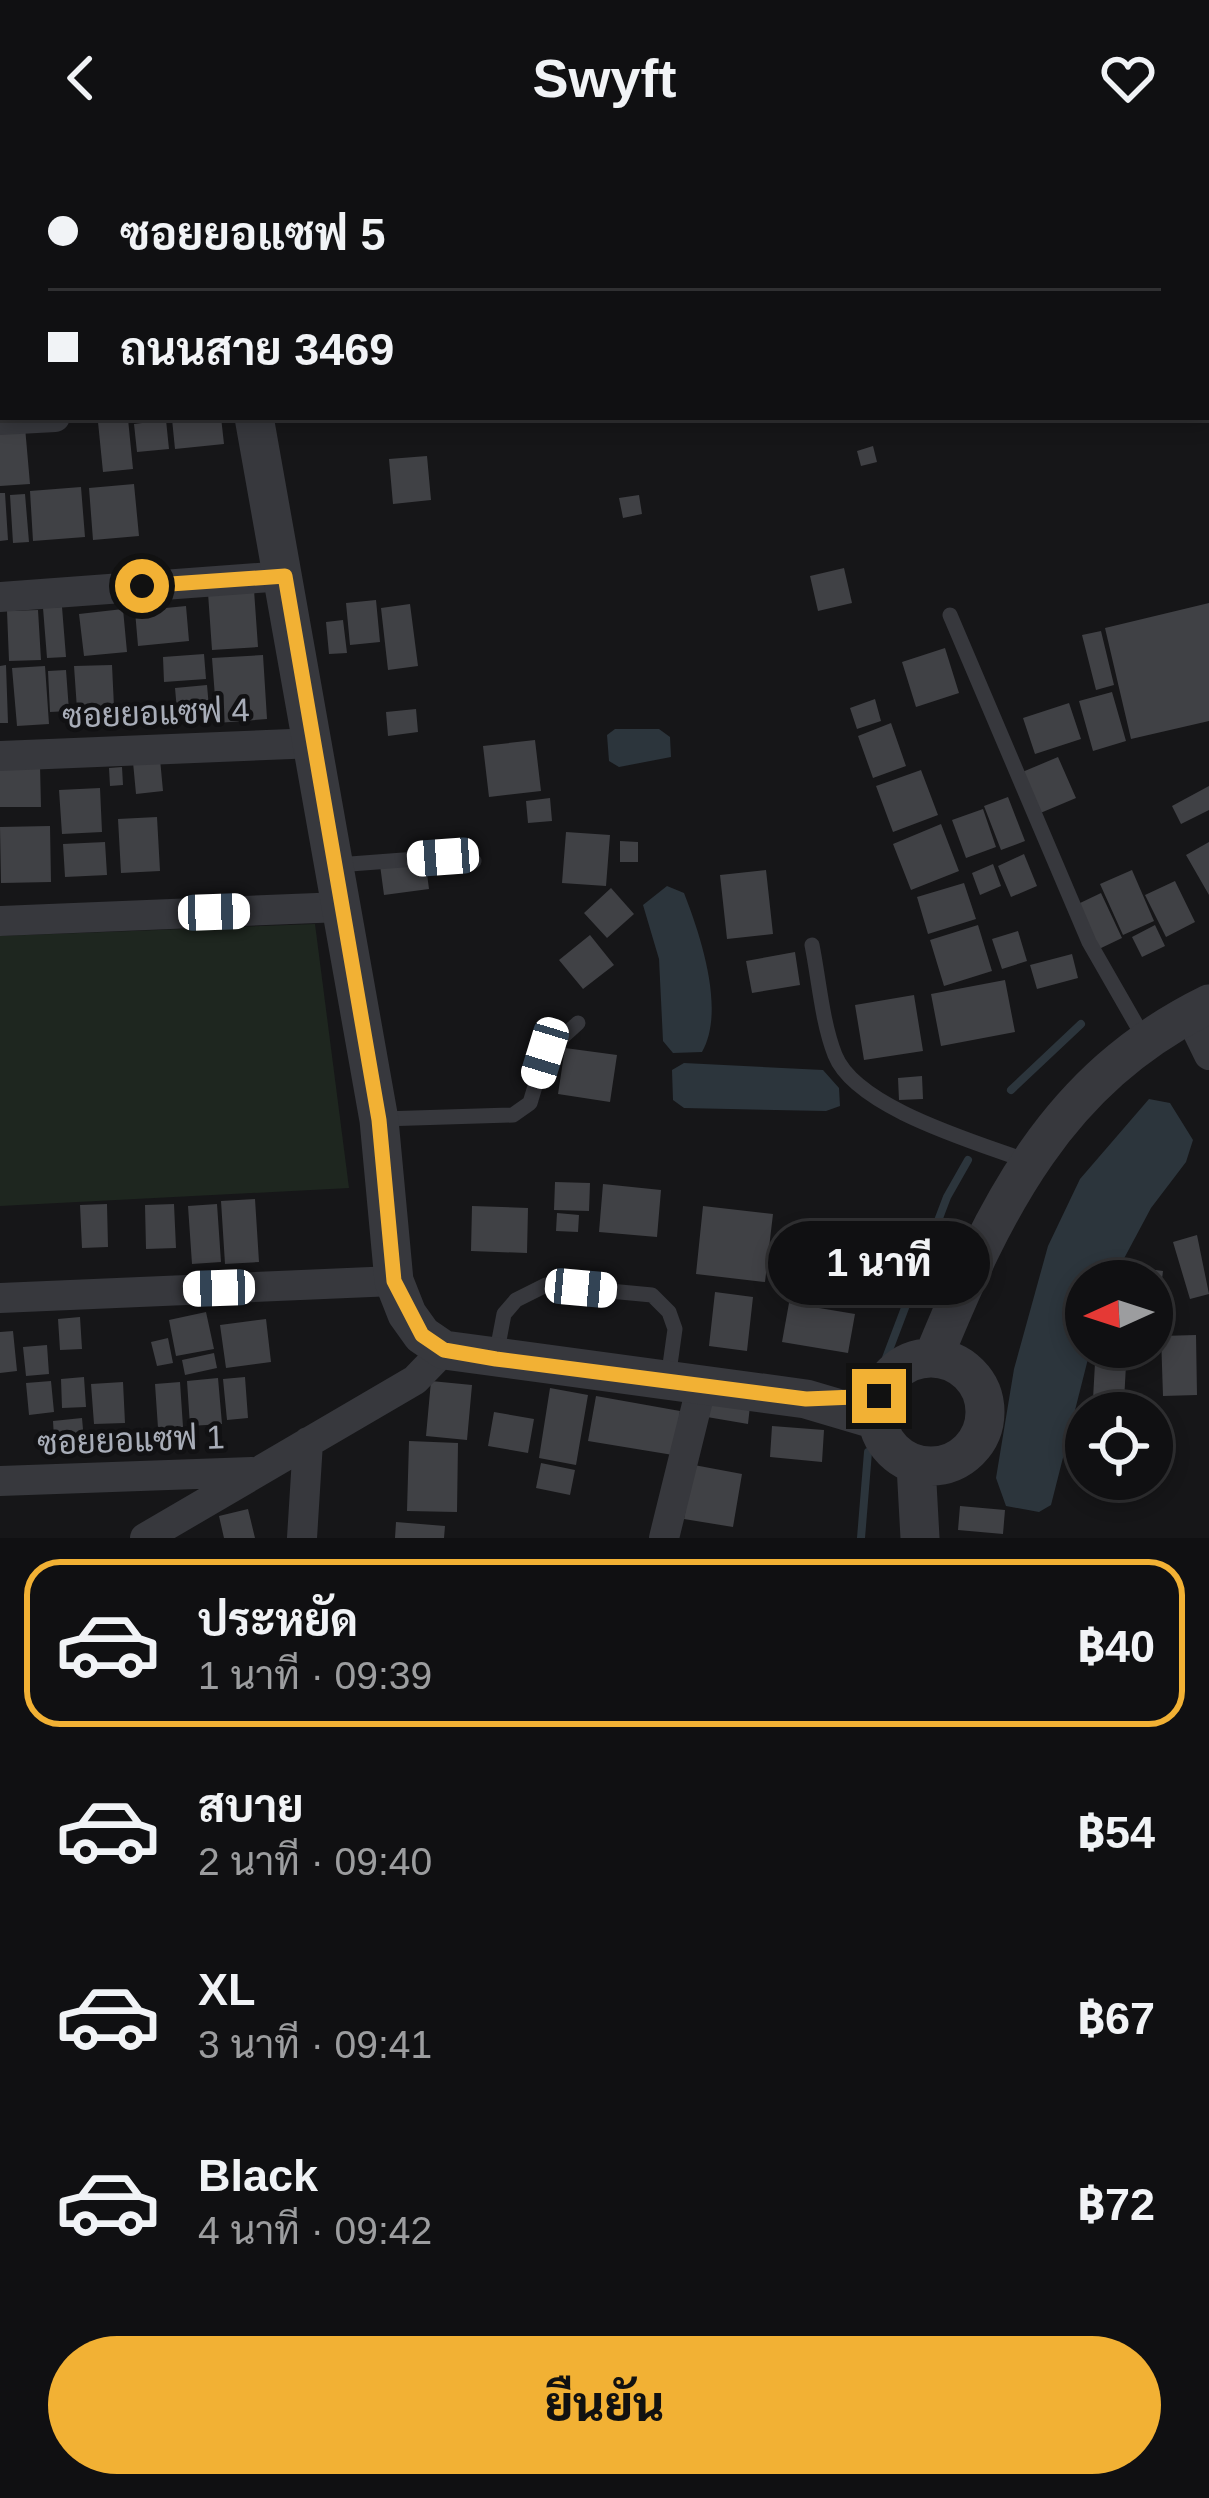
<!DOCTYPE html>
<html lang="th">
<meta charset="utf-8">
<style>
:root{--surface:#101012;--page:#19191b;--text:#f1f3f6;--muted:#9c9d9f;--line:#303032;--accent:#f2b134}
body{margin:0;font-family:Helvetica,Sarabun,sans-serif;background:var(--page);color:var(--text);height:100vh;display:flex;flex-direction:column;font-size:45px;white-space:nowrap}
*{box-sizing:border-box;margin:0}
p{font-size:39px;color:var(--muted)}
.icon{flex:none;width:66px;height:66px;fill:none;stroke:currentColor;stroke-width:2;stroke-linecap:round;stroke-linejoin:round}
.map{position:relative;height:1382px;overflow:hidden}
.panel{display:flex;flex-direction:column;background:var(--surface);flex:1}
.panel>*{flex:none}
.guide{position:absolute;left:0px;top:0px;width:1209px;height:264px;box-shadow:0 6px 18px #0003,0 0 0 3px var(--line);display:grid;align-content:center;height:264px;padding:0 48px;background:var(--surface)}
.needle{width:78px;rotate:267deg}
.controls{position:absolute;left:1065px;top:1104px;display:grid;gap:24px}
.controls a{display:grid;place-items:center;width:108px;height:108px;border-radius:50%;background:var(--surface);box-shadow:0 6px 18px #0003,0 0 0 3px var(--line);font-size:60px}
.end{position:absolute;width:54px;height:54px;margin:-27px;border:15px solid #f2b134;background:#111;box-shadow:0 0 0 6px #111}
.from{border-radius:50%}
.bubble{position:absolute;height:84px;border-radius:42px;background:var(--surface);box-shadow:0 6px 18px #0003,0 0 0 3px var(--line);font-size:39px;font-weight:800;line-height:84px;text-align:center}
.car{position:absolute;width:36px;height:72px;margin:-36px -18px;border-radius:15px;box-shadow:0 0 9px 3px #0007;background:linear-gradient(#fff 24%,#345 0 40%,#fff 0 76%,#345 0 86%,#fff 0)}
.guide b{display:flex;align-items:center;gap:42px;height:114px;font-size:45px}
.guide b+b{border-top:3px solid var(--line)}
.guide i{width:30px;height:30px;background:var(--text)}
ul{padding:21px 0 0;list-style:none}
li{display:flex;align-items:center;gap:36px;height:168px;margin:0 24px 18px;padding:0 24px;border:6px solid transparent;border-radius:36px}
li div{flex:1}
li b{display:block;font-size:45px}
li em{font-style:normal;font-weight:800}
li.current{border-color:var(--accent)}
li>.icon{width:108px;height:108px;stroke-width:1.5}
.cta{display:flex;gap:24px;margin-top:auto;padding:24px 48px}
.cta a{flex:1;height:138px;border-radius:72px;background:var(--accent);color:#111;font-size:48px;font-weight:800;line-height:138px;text-align:center}
header{display:flex;justify-content:space-between;align-items:center;height:156px;padding:0 48px;background:var(--surface);font-size:54px;font-weight:800}
.map>svg:first-child{display:block}
.green{fill:#1e261f}
.water{fill:#2c353c}
.lines{fill:none;stroke-linecap:round;stroke-linejoin:round}
.stream{stroke:#2c353c;stroke-width:8}
.building{fill:#404145}
.service{stroke:#37383d;stroke-width:15}
.minor{stroke:#37383d;stroke-width:30}
.tertiary{stroke:#37383d;stroke-width:39}
.route{stroke:#f2b134;stroke-width:15}
.labels{text-anchor:middle;dominant-baseline:central;stroke-width:9;stroke-linejoin:round;paint-order:stroke}
.street-label{font-size:33px;fill:#a8adb8;stroke:#111113}
</style>
<header><svg class="icon" aria-label="back" viewBox="0 0 24 24"><path d="M15 5l-7 7 7 7"/></svg>Swyft<svg class="icon" aria-label="heart" viewBox="0 0 24 24"><path d="M12 20l-8-8c-3-5 5-10 8-4 3-6 11-1 8 4z"/></svg></header>
<div class="map">
<svg width="1209" height="1382" viewBox="0 0 1209 1382">
<rect width="100%" height="100%" fill="#161618"/>
<path class="green" d="M 315,768 L 349,1032 L 0,1050 L 0,780 Z"/>
<path class="water" d="M 615,573 L 659,573 L 670,581 L 671,601 L 619,611 L 609,605 L 607,579 Z
M 667,730 L 684,737 C 700,778 726,854 702,896 L 673,897 L 663,885 L 659,803 L 643,749 Z
M 684,907 L 823,914 L 839,932 L 840,950 L 826,955 L 684,952 L 673,944 L 672,914 Z
M 1149,943 L 1170,947 L 1193,984 L 1186,1006 L 1151,1052 L 1112,1125 L 1086,1125 L 1086,1191 L 1091,1191 L 1051,1349 L 1039,1356 L 1006,1350 L 996,1322 L 1014,1213 L 1048,1090 L 1080,1023 Z"/>
<g class="lines">
<path class="stream" d="M 1011,934 L 1081,868
M 886,1202 L 947,1041 L 968,1004
M 861,1382 L 868,1296"/>
</g>
<path class="building" d="M 221,261 L 224,288 L 175,293 L 172,263 Z
M 128,263 L 133,313 L 103,316 L 98,266 Z
M 166,264 L 169,293 L 137,296 L 134,268 Z
M 25,271 L 30,328 L 0,330 L 0,273 Z
M 873,290 L 877,306 L 861,310 L 857,295 Z
M 427,300 L 431,344 L 393,348 L 389,303 Z
M 134,328 L 139,380 L 93,384 L 89,332 Z
M 81,331 L 85,381 L 33,385 L 30,335 Z
M 0,337 L 5,337 L 8,384 L 0,385 Z
M 25,338 L 29,386 L 13,387 L 10,339 Z
M 639,339 L 642,358 L 623,362 L 619,342 Z
M 844,412 L 852,447 L 818,455 L 810,420 Z
M 254,434 L 258,491 L 212,494 L 208,437 Z
M 376,444 L 380,486 L 350,489 L 346,447 Z
M 1209,447 L 1209,565 L 1131,583 L 1105,472 Z
M 410,448 L 418,510 L 388,514 L 381,452 Z
M 186,450 L 189,485 L 138,490 L 135,455 Z
M 62,451 L 66,501 L 47,502 L 43,452 Z
M 123,453 L 127,496 L 84,500 L 79,458 Z
M 38,454 L 41,504 L 9,505 L 7,455 Z
M 343,464 L 347,497 L 329,498 L 326,466 Z
M 1101,475 L 1114,529 L 1096,534 L 1082,479 Z
M 945,492 L 959,537 L 916,551 L 902,506 Z
M 204,498 L 206,523 L 164,526 L 163,501 Z
M 263,499 L 267,563 L 217,567 L 212,502 Z
M 6,509 L 8,567 L 0,567 L 0,510 Z
M 112,509 L 114,551 L 77,553 L 74,510 Z
M 45,510 L 49,568 L 17,570 L 12,512 Z
M 66,514 L 69,555 L 50,556 L 48,515 Z
M 207,529 L 210,563 L 178,566 L 175,532 Z
M 1112,536 L 1126,585 L 1093,595 L 1079,545 Z
M 875,543 L 881,565 L 857,573 L 850,552 Z
M 1069,547 L 1081,583 L 1035,598 L 1023,562 Z
M 416,553 L 418,576 L 388,580 L 386,556 Z
M 891,567 L 906,610 L 873,622 L 858,580 Z
M 535,584 L 541,635 L 489,641 L 483,590 Z
M 1058,601 L 1076,642 L 1038,658 L 1020,617 Z
M 160,603 L 163,635 L 136,638 L 133,606 Z
M 40,609 L 41,651 L 0,651 L 0,610 Z
M 122,611 L 123,629 L 110,630 L 109,612 Z
M 921,614 L 938,659 L 893,676 L 876,630 Z
M 1209,630 L 1209,654 L 1181,668 L 1172,650 Z
M 100,632 L 102,676 L 62,678 L 59,634 Z
M 1008,641 L 1025,685 L 1001,694 L 984,650 Z
M 550,642 L 552,665 L 528,667 L 526,645 Z
M 983,653 L 996,691 L 966,702 L 952,664 Z
M 157,661 L 160,715 L 121,717 L 118,663 Z
M 941,668 L 959,715 L 911,734 L 893,688 Z
M 50,670 L 51,726 L 1,727 L 0,671 Z
M 566,676 L 610,679 L 606,730 L 562,727 Z
M 620,685 L 638,686 L 638,706 L 620,706 Z
M 105,686 L 107,719 L 65,721 L 63,688 Z
M 1209,686 L 1209,739 L 1186,699 Z
M 1024,698 L 1037,730 L 1011,741 L 998,710 Z
M 425,703 L 429,733 L 384,739 L 380,709 Z
M 993,708 L 1001,730 L 980,739 L 972,717 Z
M 766,714 L 773,778 L 727,783 L 720,719 Z
M 1132,714 L 1154,765 L 1123,779 L 1100,728 Z
M 1175,725 L 1195,766 L 1166,781 L 1145,739 Z
M 964,727 L 976,763 L 928,778 L 917,741 Z
M 611,732 L 634,758 L 607,782 L 584,757 Z
M 1101,737 L 1122,782 L 1099,793 L 1078,748 Z
M 978,769 L 992,815 L 944,830 L 930,784 Z
M 1155,769 L 1165,790 L 1142,801 L 1132,781 Z
M 1018,775 L 1027,805 L 1002,813 L 992,783 Z
M 590,779 L 614,809 L 583,833 L 559,804 Z
M 795,796 L 800,829 L 752,837 L 746,805 Z
M 1072,798 L 1078,822 L 1037,833 L 1030,809 Z
M 1005,824 L 1015,876 L 941,890 L 931,838 Z
M 914,839 L 923,895 L 864,904 L 855,849 Z
M 565,892 L 617,899 L 610,946 L 558,938 Z
M 922,920 L 923,943 L 899,944 L 898,922 Z
M 555,1026 L 590,1027 L 589,1055 L 554,1054 Z
M 603,1028 L 661,1034 L 657,1081 L 599,1076 Z
M 255,1043 L 259,1106 L 225,1108 L 221,1045 Z
M 107,1048 L 108,1091 L 82,1092 L 80,1049 Z
M 174,1048 L 176,1092 L 146,1093 L 145,1049 Z
M 217,1048 L 221,1106 L 192,1108 L 188,1050 Z
M 472,1050 L 528,1052 L 527,1097 L 471,1095 Z
M 703,1050 L 773,1058 L 765,1126 L 696,1118 Z
M 557,1057 L 579,1059 L 578,1076 L 556,1075 Z
M 1197,1079 L 1209,1138 L 1190,1143 L 1173,1086 Z
M 786,1085 L 864,1100 L 857,1133 L 779,1118 Z
M 1126,1110 L 1163,1115 L 1158,1157 L 1152,1156 L 1152,1125 L 1124,1125 Z
M 715,1136 L 753,1141 L 747,1195 L 709,1190 Z
M 789,1147 L 855,1158 L 848,1197 L 782,1186 Z
M 206,1156 L 214,1193 L 176,1200 L 169,1164 Z
M 1152,1160 L 1159,1161 L 1156,1201 L 1109,1196 L 1110,1191 L 1152,1191 Z
M 80,1161 L 82,1193 L 60,1194 L 58,1163 Z
M 266,1163 L 271,1206 L 226,1212 L 220,1169 Z
M 13,1175 L 17,1215 L 0,1217 L 0,1176 Z
M 1196,1179 L 1197,1239 L 1163,1240 L 1161,1180 Z
M 168,1182 L 173,1207 L 157,1210 L 151,1186 Z
M 47,1189 L 49,1218 L 26,1220 L 23,1191 Z
M 214,1197 L 217,1212 L 185,1219 L 182,1204 Z
M 1095,1207 L 1126,1209 L 1124,1245 L 1093,1243 Z
M 84,1221 L 86,1251 L 62,1252 L 61,1223 Z
M 245,1221 L 248,1262 L 227,1264 L 223,1223 Z
M 218,1222 L 222,1268 L 190,1270 L 187,1225 Z
M 51,1225 L 54,1256 L 29,1259 L 26,1227 Z
M 431,1225 L 472,1229 L 467,1284 L 426,1280 Z
M 123,1226 L 125,1267 L 94,1268 L 91,1228 Z
M 180,1226 L 183,1271 L 158,1272 L 155,1228 Z
M 550,1232 L 588,1239 L 576,1309 L 539,1302 Z
M 596,1240 L 680,1255 L 673,1299 L 588,1285 Z
M 710,1243 L 750,1250 L 748,1268 L 707,1261 Z
M 494,1256 L 534,1263 L 528,1297 L 488,1290 Z
M 82,1262 L 85,1296 L 55,1299 L 53,1265 Z
M 772,1270 L 824,1274 L 822,1306 L 770,1301 Z
M 409,1285 L 458,1287 L 457,1356 L 407,1355 Z
M 541,1307 L 575,1314 L 570,1339 L 536,1332 Z
M 694,1309 L 742,1318 L 733,1371 L 684,1363 Z
M 960,1350 L 1005,1354 L 1003,1378 L 958,1374 Z
M 248,1353 L 255,1382 L 224,1382 L 219,1360 Z
M 396,1366 L 445,1370 L 444,1382 L 395,1382 Z"/>
<g class="lines">
<path class="service" d="M 950,459 L 1089,786 L 1144,882
M 337,709 L 443,701 L 474,705
M 812,789 C 819,824 822,866 835,899 C 856,952 976,986 1027,1005
M 382,963 L 513,959 L 530,947 L 545,897 L 578,867
M 496,1200 L 504,1158 L 516,1144 L 546,1129 L 652,1139 L 669,1156 L 675,1173 L 668,1223"/>
<path class="minor" d="M 0,113 L 3,113
M 0,264 L 55,261
M 0,441 L 285,420
M 0,600 L 316,587
M 0,765 L 342,751
M 1189,858 L 1209,899
M 0,1142 L 394,1125
M 0,1325 L 252,1316
M 145,1382 L 415,1224 L 444,1194
M 302,1382 L 308,1286
M 664,1382 L 702,1228"/>
<path class="tertiary" d="M 208,0 L 209,3
M 254,261 L 379,964 L 394,1125 L 407,1158 L 422,1179 L 444,1194 L 806,1243 L 877,1264
M877 1256a54 54 0 1 1 108 0a54 54 0 1 1-108 0Z
M 933,1202 C 995,1051 1056,923 1209,848
M 916,1309 L 920,1382"/>
</g>
<g class="lines">
<path class="route" d="M 142,430 L 285,420 L 379,964 L 394,1125 L 422,1179 L 444,1194 L 496,1203 L 806,1243 L 879,1240"/>
</g>
<g class="labels">
<g class="street-label">
<text transform="translate(156 557) rotate(-2)">ซอยยอแซฟ 4</text>
<text transform="translate(131 1284) rotate(-2)">ซอยยอแซฟ 1</text>
</g>
</g>
</svg>
<div class="controls">
<a><svg class="needle" viewBox="-14 -14 28 28"><path d="M0-13l5 13h-10z" fill="#e53935"/><path d="M0 13l5-13h-10z" fill="#9c9d9f"/></svg></a>
<a><svg class="icon" aria-label="locate" viewBox="0 0 24 24"><circle cx="12" cy="12" r="6"/><path d="M12 2v4M12 18v4M2 12h4M18 12h4"/></svg></a>
</div>
<i class="end from" style="left:142px;top:430px"></i>
<i class="end" style="left:879px;top:1240px"></i>
<div class="bubble" style="left:768px;top:1065px;width:222px">1 นาที</div>
<i class="car" style="left:443px;top:701px;rotate:266deg"></i>
<i class="car" style="left:214px;top:756px;rotate:88deg"></i>
<i class="car" style="left:545px;top:897px;rotate:197deg"></i>
<i class="car" style="left:219px;top:1132px;rotate:268deg"></i>
<i class="car" style="left:581px;top:1132px;rotate:95deg"></i>
<div class="guide">
<b><i class="from"></i>ซอยยอแซฟ 5</b>
<b><i></i>ถนนสาย 3469</b>
</div>
</div>
<section class="panel">
<ul>
<li class="current"><svg class="icon" aria-label="car" viewBox="0 0 24 24"><path d="M5 17H2v-5l4-1 3-4h7l3 4 3 1v5h-3M9 17h6M6 11h13"/><circle cx="7" cy="17" r="2"/><circle cx="17" cy="17" r="2"/></svg><div><b>ประหยัด</b><p>1 นาที · 09:39</p></div><em>฿40</em></li>
<li><svg class="icon" aria-label="car" viewBox="0 0 24 24"><path d="M5 17H2v-5l4-1 3-4h7l3 4 3 1v5h-3M9 17h6M6 11h13"/><circle cx="7" cy="17" r="2"/><circle cx="17" cy="17" r="2"/></svg><div><b>สบาย</b><p>2 นาที · 09:40</p></div><em>฿54</em></li>
<li><svg class="icon" aria-label="car" viewBox="0 0 24 24"><path d="M5 17H2v-5l4-1 3-4h7l3 4 3 1v5h-3M9 17h6M6 11h13"/><circle cx="7" cy="17" r="2"/><circle cx="17" cy="17" r="2"/></svg><div><b>XL</b><p>3 นาที · 09:41</p></div><em>฿67</em></li>
<li><svg class="icon" aria-label="car" viewBox="0 0 24 24"><path d="M5 17H2v-5l4-1 3-4h7l3 4 3 1v5h-3M9 17h6M6 11h13"/><circle cx="7" cy="17" r="2"/><circle cx="17" cy="17" r="2"/></svg><div><b>Black</b><p>4 นาที · 09:42</p></div><em>฿72</em></li>
</ul>
<div class="cta"><a>ยืนยัน</a></div>
</section>
